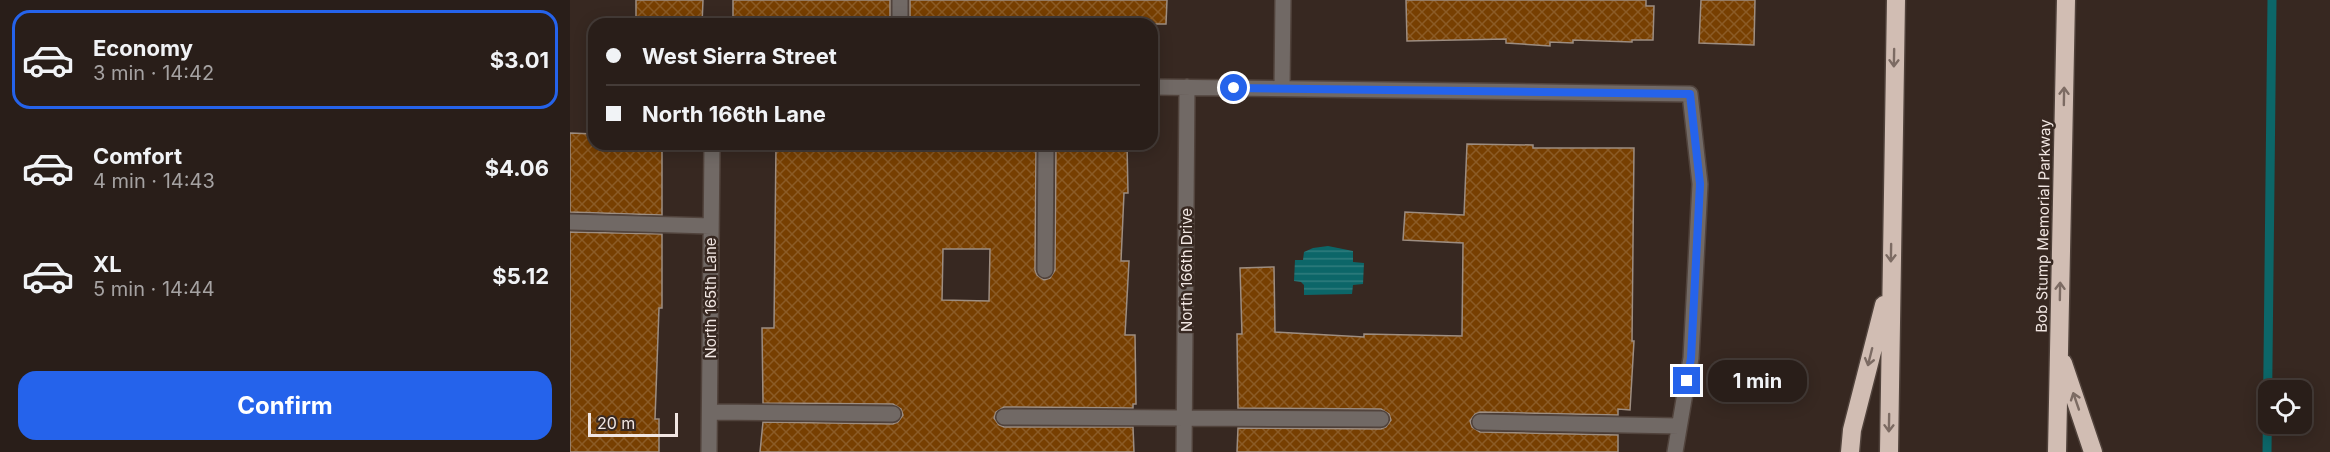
<!DOCTYPE html>
<meta charset="utf-8">
<style>
:root{--surface:#291e19;--page:#312722;--text:#f1f3f6;--muted:#a5a2a2;--line:#453c38;--accent:#2563eb}
body{margin:0;font-family:Inter,sans-serif;background:var(--page);color:var(--text);height:100vh;display:flex;flex-direction:column;font-size:22px;white-space:nowrap}
*{box-sizing:border-box;margin:0}
p{font-size:20px;color:var(--muted)}
.icon{flex:none;width:33px;height:33px;fill:none;stroke:currentColor;stroke-width:2;stroke-linecap:round;stroke-linejoin:round}
.map{position:relative;flex:1;overflow:hidden}
.sheet{display:flex;flex-direction:column;background:var(--surface);width:570px}
.sheet>*{flex:none}
.top-card{position:absolute;left:18px;top:18px;width:570px;height:132px;border-radius:18px;box-shadow:0 3px 15px #0003,0 0 0 2px var(--line);display:grid;align-content:center;height:132px;padding:0 18px;background:var(--surface)}
.fabs{position:absolute;left:1688px;top:380px;display:grid;gap:12px}
.fabs a{display:grid;place-items:center;width:54px;height:54px;border-radius:12px;background:var(--surface);box-shadow:0 3px 15px #0003,0 0 0 2px var(--line);font-size:30px}
.scale{position:absolute;left:18px;bottom:15px;width:90px;box-sizing:border-box;padding-left:6px;border:3px solid #f1e6e2;border-top:0;font-size:16px;line-height:21px;white-space:nowrap;color:#f1e6e2;-webkit-text-stroke:4px #372821;paint-order:stroke}
.end{position:absolute;width:27px;height:27px;margin:-14px;border:8px solid #2563eb;background:#fff;box-shadow:0 0 0 3px #fff}
.from{border-radius:50%}
.bubble{position:absolute;height:42px;border-radius:18px;background:var(--surface);box-shadow:0 3px 15px #0003,0 0 0 2px var(--line);font-size:20px;font-weight:700;line-height:42px;text-align:center}
.top-card b{display:flex;align-items:center;gap:21px;height:57px;font-size:22px}
.top-card b+b{border-top:2px solid var(--line)}
.top-card i{width:15px;height:15px;background:var(--text)}
ul{padding:10px 0 0;list-style:none}
li{display:flex;align-items:center;gap:18px;height:99px;margin:0 12px 9px;padding:0 6px;border:3px solid transparent;border-radius:18px}
li div{flex:1}
li b{display:block;font-size:22px}
li em{font-style:normal;font-weight:700}
li.active{border-color:var(--accent)}
li>.icon{width:54px;height:54px;stroke-width:1.5}
.cta{display:flex;gap:12px;margin-top:auto;padding:12px 18px}
.cta a{flex:1;height:69px;border-radius:18px;background:var(--accent);color:#fff;font-size:24px;font-weight:700;line-height:69px;text-align:center}
main{display:flex;flex:1;min-height:0}
.map>svg:first-child{display:block}
.water{fill:url(#water-rules)}
.lines{fill:none;stroke-linecap:round;stroke-linejoin:round}
.stream{stroke:#0c6668;stroke-width:9}
.building{fill:url(#building-cross-hatch);stroke:#9d8d81;stroke-width:1.5;fill-rule:evenodd}
.minor-casing{stroke:#51433c;stroke-width:18}
.highway-casing{stroke:#51433c;stroke-width:21}
.minor{stroke:#716965;stroke-width:15}
.highway{stroke:#d1bdb3;stroke-width:18}
.oneway{stroke:#7c6b63}
.route{stroke:#2563eb;stroke-width:8}
.labels{text-anchor:middle;dominant-baseline:central;stroke-width:5;stroke-linejoin:round;paint-order:stroke}
.street-label{font-size:15px;fill:#f1e6e2;stroke:#372821}
</style>
<main>
<section class="sheet">
<ul>
<li class="active"><svg class="icon" aria-label="car" viewBox="0 0 24 24"><path d="M5 17H2v-5l4-1 3-4h7l3 4 3 1v5h-3M9 17h6M6 11h13"/><circle cx="7" cy="17" r="2"/><circle cx="17" cy="17" r="2"/></svg><div><b>Economy</b><p>3 min · 14:42</p></div><em>$3.01</em></li>
<li><svg class="icon" aria-label="car" viewBox="0 0 24 24"><path d="M5 17H2v-5l4-1 3-4h7l3 4 3 1v5h-3M9 17h6M6 11h13"/><circle cx="7" cy="17" r="2"/><circle cx="17" cy="17" r="2"/></svg><div><b>Comfort</b><p>4 min · 14:43</p></div><em>$4.06</em></li>
<li><svg class="icon" aria-label="car" viewBox="0 0 24 24"><path d="M5 17H2v-5l4-1 3-4h7l3 4 3 1v5h-3M9 17h6M6 11h13"/><circle cx="7" cy="17" r="2"/><circle cx="17" cy="17" r="2"/></svg><div><b>XL</b><p>5 min · 14:44</p></div><em>$5.12</em></li>
</ul>
<div class="cta"><a>Confirm</a></div>
</section>
<div class="map">
<svg width="1760" height="452" viewBox="0 0 1760 452">
<defs>
<pattern id="water-rules" width="6" height="5" patternUnits="userSpaceOnUse" patternTransform="scale(1.5)"><rect width="6" height="5" fill="#0c6668"/><path d="M0 2.5h6" fill="none" stroke="#307c7d"/></pattern>
<pattern id="building-cross-hatch" width="8" height="8" patternUnits="userSpaceOnUse" patternTransform="scale(1.5)"><rect width="8" height="8" fill="#773f01"/><path d="M0 0l8 8M0 8l8-8" fill="none" stroke="#8b5b26"/></pattern>
</defs>
<rect width="100%" height="100%" fill="#372821"/>
<path class="water" d="M 758,246 L 783,251 L 783,262 L 794,263 L 793,284 L 783,285 L 782,294 L 734,295 L 734,285 L 731,282 L 724,281 L 725,260 L 733,260 L 734,252 L 743,248 Z"/>
<g class="lines">
<path class="stream" d="M 1697,452 L 1702,0"/>
</g>
<path class="building" d="M 66,0 L 133,0 L 132,24 L 66,24 Z
M 163,0 L 320,0 L 320,24 L 163,20 Z
M 340,0 L 597,0 L 596,24 L 340,24 Z
M 836,0 L 1076,0 L 1076,6 L 1084,6 L 1083,40 L 1062,40 L 1062,42 L 1003,40 L 1003,43 L 980,42 L 980,46 L 936,43 L 936,39 L 837,41 Z
M 1131,0 L 1185,0 L 1184,45 L 1129,43 Z
M 0,133 L 24,134 L 24,144 L 92,144 L 92,215 L 0,212 Z
M 206,144 L 466,144 L 465,270 L 467,275 L 474,280 L 480,278 L 485,270 L 486,144 L 557,144 L 558,193 L 554,193 L 551,261 L 559,261 L 555,335 L 565,335 L 566,404 L 563,404 L 563,408 L 434,407 L 426,412 L 424,418 L 429,425 L 434,427 L 563,427 L 564,452 L 190,452 L 193,422 L 323,424 L 328,422 L 333,415 L 331,409 L 323,404 L 193,403 L 192,328 L 204,328 ZM 373,249 L 420,249 L 419,301 L 372,300 Z
M 897,144 L 963,145 L 963,148 L 1064,148 L 1062,341 L 1064,341 L 1060,410 L 1048,409 L 1048,415 L 910,412 L 905,414 L 900,421 L 902,427 L 910,432 L 1048,435 L 1048,452 L 667,452 L 668,428 L 811,429 L 816,427 L 821,420 L 819,414 L 811,409 L 668,408 L 667,334 L 672,334 L 670,268 L 704,267 L 705,332 L 794,337 L 794,334 L 892,336 L 893,243 L 833,240 L 835,212 L 894,215 Z
M 0,232 L 92,234 L 92,308 L 89,308 L 85,419 L 89,419 L 89,452 L 0,452 Z"/>
<g class="lines">
<g class="minor-casing">
<path id="minor" d="M 330,24 L 330,0
M 582,87 L 1120,94 L 1130,184 L 1121,358 L 1105,452
M 712,88 L 713,0
M 0,222 L 141,226
M 475,270 L 476,144
M 140,412 L 323,414
M 434,417 L 811,419
M 910,422 L 1109,426
M 139,452 L 142,144
M 614,452 L 617,87"/>
</g>
<g class="highway-casing">
<path id="highway" d="M 1493,363 L 1523,452
M 1280,452 L 1282,430 L 1314,305
M 1319,452 L 1326,0
M 1487,452 L 1496,0"/>
</g>
<use href="#minor" class="minor"/>
<use href="#highway" class="highway"/>
</g>
<defs><path id="oneway-shaft" d="M-6 0H5M1.5-3L5.5 0L1.5 3" fill="none" stroke-width="1.6" stroke-linecap="round" stroke-linejoin="round" transform="scale(1.5)"/></defs>
<g class="oneway">
<use href="#oneway-shaft" transform="translate(1324 58) rotate(91)"/>
<use href="#oneway-shaft" transform="translate(1494 96) rotate(-89)"/>
<use href="#oneway-shaft" transform="translate(1321 253) rotate(91)"/>
<use href="#oneway-shaft" transform="translate(1490 291) rotate(-89)"/>
<use href="#oneway-shaft" transform="translate(1300 357) rotate(104)"/>
<use href="#oneway-shaft" transform="translate(1506 401) rotate(-109)"/>
<use href="#oneway-shaft" transform="translate(1319 423) rotate(91)"/>
</g>
<g class="lines">
<path class="route" d="M 664,88 L 1120,94 L 1130,184 L 1121,358 L 1117,381"/>
</g>
<g class="labels">
<g class="street-label">
<text transform="translate(1473 226) rotate(-89)">Bob Stump Memorial Parkway</text>
<text transform="translate(616 270) rotate(-90)">North 166th Drive</text>
<text transform="translate(140 298) rotate(-90)">North 165th Lane</text>
</g>
</g>
</svg>
<div class="fabs">
<a><svg class="icon" aria-label="locate" viewBox="0 0 24 24"><circle cx="12" cy="12" r="6"/><path d="M12 2v4M12 18v4M2 12h4M18 12h4"/></svg></a>
</div>
<div class="scale">20 m</div>
<i class="end from" style="left:664px;top:88px"></i>
<i class="end" style="left:1117px;top:381px"></i>
<div class="bubble" style="left:1138px;top:360px;width:99px">1 min</div>
<div class="top-card">
<b><i class="from"></i>West Sierra Street</b>
<b><i></i>North 166th Lane</b>
</div>
</div>
</main>
